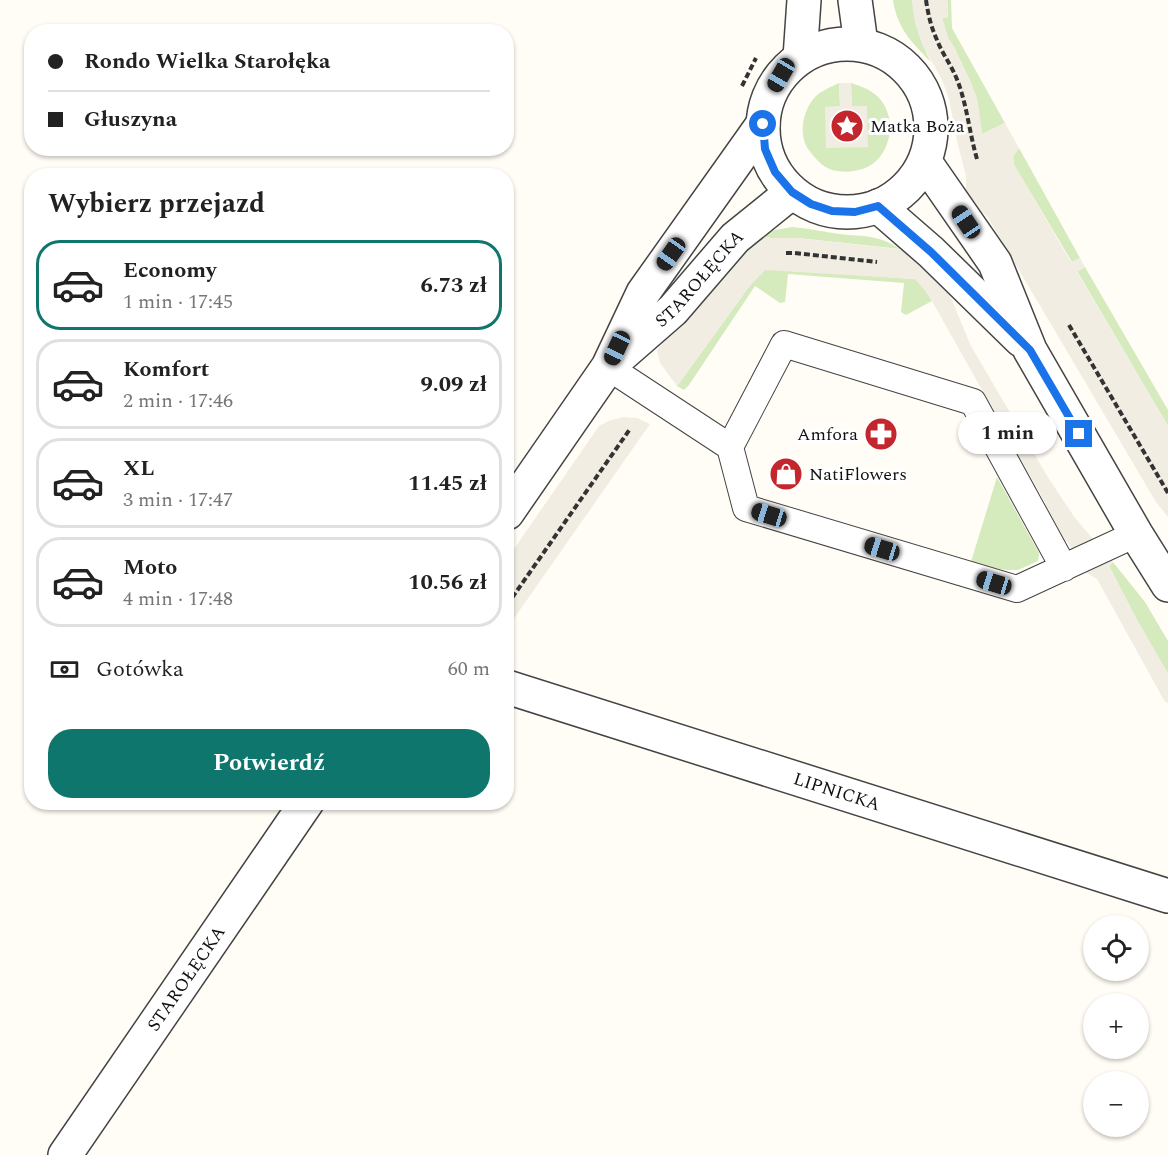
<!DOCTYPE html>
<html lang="pl">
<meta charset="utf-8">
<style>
:root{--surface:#fff;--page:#f6f6f6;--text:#222;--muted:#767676;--line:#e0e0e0;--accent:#0f766e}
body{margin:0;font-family:Spectral,serif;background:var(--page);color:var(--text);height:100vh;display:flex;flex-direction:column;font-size:22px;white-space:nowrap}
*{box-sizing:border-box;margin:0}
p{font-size:20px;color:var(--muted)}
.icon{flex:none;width:33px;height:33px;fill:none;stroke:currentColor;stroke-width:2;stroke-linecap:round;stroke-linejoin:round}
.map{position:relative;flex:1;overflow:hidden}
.details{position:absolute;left:24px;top:168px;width:490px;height:642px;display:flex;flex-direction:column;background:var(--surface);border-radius:24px;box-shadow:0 2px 4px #0004}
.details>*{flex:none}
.hud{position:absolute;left:24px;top:24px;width:490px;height:132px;border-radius:24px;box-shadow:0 2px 4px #0004;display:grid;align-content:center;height:132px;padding:0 24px;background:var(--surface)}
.buttons{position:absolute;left:1083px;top:915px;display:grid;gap:12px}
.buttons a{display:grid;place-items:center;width:66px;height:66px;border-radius:50%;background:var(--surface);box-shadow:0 2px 4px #0004;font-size:30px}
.end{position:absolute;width:27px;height:27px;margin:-14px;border:8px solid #1a73e8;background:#fff;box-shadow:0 0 0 3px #fff}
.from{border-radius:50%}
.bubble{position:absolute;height:42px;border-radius:21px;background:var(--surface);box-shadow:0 2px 4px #0004;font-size:20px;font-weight:700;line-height:42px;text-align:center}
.car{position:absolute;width:18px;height:36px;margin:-18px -9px;border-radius:8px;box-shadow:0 0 4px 2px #0007;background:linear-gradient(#222 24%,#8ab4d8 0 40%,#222 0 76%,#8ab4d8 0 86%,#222 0)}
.hud b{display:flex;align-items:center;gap:21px;height:57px;font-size:22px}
.hud b+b{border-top:2px solid var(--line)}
.hud i{width:15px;height:15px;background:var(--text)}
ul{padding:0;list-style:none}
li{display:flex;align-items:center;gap:18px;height:90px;margin:0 12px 9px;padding:0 12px;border:3px solid var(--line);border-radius:24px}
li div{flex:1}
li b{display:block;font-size:22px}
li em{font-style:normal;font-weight:700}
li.on{border-color:var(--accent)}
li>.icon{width:54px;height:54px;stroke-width:1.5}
h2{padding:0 24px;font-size:27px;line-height:72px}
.pay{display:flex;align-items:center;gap:15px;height:66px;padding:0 24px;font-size:22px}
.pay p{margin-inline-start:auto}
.primary-button{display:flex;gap:12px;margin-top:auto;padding:12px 24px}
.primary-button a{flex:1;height:69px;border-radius:24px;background:var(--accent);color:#fff;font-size:24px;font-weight:700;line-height:69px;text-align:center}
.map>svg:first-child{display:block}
.green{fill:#d5ebbd}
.plaza{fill:#f1ede2}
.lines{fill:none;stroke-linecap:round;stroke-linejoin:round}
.service-casing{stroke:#444;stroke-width:28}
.minor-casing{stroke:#444;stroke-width:36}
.tertiary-casing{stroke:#444;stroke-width:36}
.path{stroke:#333;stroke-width:4;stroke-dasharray:6 3;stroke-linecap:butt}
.service{stroke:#fff;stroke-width:26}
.minor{stroke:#fff;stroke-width:33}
.tertiary{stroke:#fff;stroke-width:33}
.route{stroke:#1a73e8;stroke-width:8}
.labels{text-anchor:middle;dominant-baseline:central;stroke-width:6;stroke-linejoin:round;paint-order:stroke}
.poi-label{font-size:18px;fill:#111;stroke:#fff;text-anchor:start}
.street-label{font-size:18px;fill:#111;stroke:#fff}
</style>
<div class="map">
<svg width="1168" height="1155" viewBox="0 0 1168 1155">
<rect width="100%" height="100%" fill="#fffdf5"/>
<path class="green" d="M 893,0 L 912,0 C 915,24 920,41 931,62 C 912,43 897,28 893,0 Z
M 948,0 L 951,0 L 952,28 L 1005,123 L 982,134 L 977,99 L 970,81 L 954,47 L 948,38 L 942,18 L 948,18 Z
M 839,83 L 840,106 L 825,108 L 866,106 L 852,106 L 851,83 C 860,86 869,89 876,95 C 894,110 894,141 879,158 C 868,171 848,174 832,170 C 822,167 814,157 808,149 C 798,134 803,110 815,97 C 821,91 831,87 839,83 Z
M 1019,148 L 1080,258 L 1072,262 L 1014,165 L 1013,156 Z
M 792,227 C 808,228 824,232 840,234 C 865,237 877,234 900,249 L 798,238 L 771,238 L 762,236 L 775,230 Z
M 1085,267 L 1168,410 L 1168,426 L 1077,271 Z
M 765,270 L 784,270 L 915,279 L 925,290 L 932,301 L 906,315 L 901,312 L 904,283 L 788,274 L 785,302 L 780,303 L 755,286 L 689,385 L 684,390 L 677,386 L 751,284 Z
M 997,477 L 1039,553 L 1038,561 L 1018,570 L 1007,570 L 970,565 Z
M 1113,562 L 1145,602 L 1168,641 L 1168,674 L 1137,620 L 1109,566 Z"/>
<path class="plaza" d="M 912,0 L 948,0 L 948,18 L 942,18 L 948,38 L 954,47 L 970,81 L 977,99 L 982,134 L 1005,123 L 1019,148 L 1013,156 L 1014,165 L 1071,262 L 1080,258 L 1085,267 L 1077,272 L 1168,426 L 1168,517 L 1156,502 L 987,216 L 983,213 L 978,214 L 966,197 L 966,176 L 957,141 L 949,99 L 942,80 L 922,44 L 915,23 Z
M 839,83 L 851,83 L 852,106 L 867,106 L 868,147 L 826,148 L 825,107 L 840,106 Z
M 762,236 L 771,238 L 798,238 L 906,250 L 943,286 L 949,293 L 971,346 L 1049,479 L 1075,518 L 1113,562 L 1109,566 L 1137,620 L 1168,674 L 1168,703 L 1165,702 L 1097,579 L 1087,573 L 1067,541 L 1059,545 L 1038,508 L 1046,504 L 932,301 L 925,290 L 915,279 L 765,270 L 751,284 L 677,386 L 660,363 L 657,350 L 736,256 Z
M 623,417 L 637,418 L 650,424 L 508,627 L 507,626 L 507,559 L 599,426 L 611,420 Z"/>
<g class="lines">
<g class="service-casing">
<path id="service" d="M 608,367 L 730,447
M 1064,568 L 973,402 L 784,344 L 730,447 L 746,508 L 1017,589 L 1136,534"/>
</g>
<g class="minor-casing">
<g id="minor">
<path id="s1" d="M 507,687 L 1168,896"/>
</g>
</g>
<g class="tertiary-casing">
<g id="tertiary">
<path d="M 855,0 L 861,44"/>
<circle cx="847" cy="128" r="84"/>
<path d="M 800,58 L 804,0"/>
<path d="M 925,162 L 995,263 L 1030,350 L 1136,534 L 1168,585"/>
<path d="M 878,206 L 931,252 L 1021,340"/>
<path id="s2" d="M 618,358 L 673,310 L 735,238 L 792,192"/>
<path d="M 507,513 L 608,367 L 643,293 L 763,124"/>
<path id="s3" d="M 65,1155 L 307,802"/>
</g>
</g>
<path class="path" d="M 926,0 C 928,14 931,27 937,40 C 942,53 951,65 956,77 C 967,103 969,132 977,159
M 742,86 L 756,58
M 786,253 L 795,253 L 877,262
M 1069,325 L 1168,493
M 507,605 L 630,429"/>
<use href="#service" class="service"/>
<use href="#minor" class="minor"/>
<use href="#tertiary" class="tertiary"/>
</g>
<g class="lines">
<path class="route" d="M 763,124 L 765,149 L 775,172 L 792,192 L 811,204 L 832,211 L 855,212 L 878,206 L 931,252 L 1030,350 L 1079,434"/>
</g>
<defs>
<g id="sight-disc" transform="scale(1.725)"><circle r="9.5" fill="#c4262e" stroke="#fff"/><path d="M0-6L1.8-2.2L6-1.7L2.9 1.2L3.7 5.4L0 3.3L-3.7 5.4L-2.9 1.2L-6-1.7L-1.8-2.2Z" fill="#fff"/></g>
<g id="pharmacy-disc" transform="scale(1.725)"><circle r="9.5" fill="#c4262e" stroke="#fff"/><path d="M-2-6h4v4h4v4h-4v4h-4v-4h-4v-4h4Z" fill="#fff"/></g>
<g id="shop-disc" transform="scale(1.725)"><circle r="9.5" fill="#c4262e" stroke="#fff"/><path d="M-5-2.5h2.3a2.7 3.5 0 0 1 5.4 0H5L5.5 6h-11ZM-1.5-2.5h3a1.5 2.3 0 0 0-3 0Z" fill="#fff"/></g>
</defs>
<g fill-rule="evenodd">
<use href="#sight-disc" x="847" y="126"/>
<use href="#pharmacy-disc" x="881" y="434"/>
<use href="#shop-disc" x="786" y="474"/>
</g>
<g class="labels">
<g class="poi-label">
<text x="870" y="126">Matka Boża</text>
<text x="858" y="434" text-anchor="end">Amfora</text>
<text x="809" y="474">NatiFlowers</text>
</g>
<g class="street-label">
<text stroke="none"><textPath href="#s2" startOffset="114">STAROŁĘCKA</textPath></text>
<text stroke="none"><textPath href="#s1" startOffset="346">LIPNICKA</textPath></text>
<text stroke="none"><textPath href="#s3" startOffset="214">STAROŁĘCKA</textPath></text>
</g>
</g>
</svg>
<div class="buttons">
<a><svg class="icon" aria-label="locate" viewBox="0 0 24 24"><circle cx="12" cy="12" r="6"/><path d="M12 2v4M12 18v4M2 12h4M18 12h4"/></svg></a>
<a>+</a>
<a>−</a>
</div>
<i class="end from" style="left:763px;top:124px"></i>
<i class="end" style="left:1079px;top:434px"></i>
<div class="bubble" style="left:958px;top:412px;width:99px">1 min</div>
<i class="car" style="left:781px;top:75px;rotate:210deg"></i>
<i class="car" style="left:966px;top:222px;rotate:326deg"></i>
<i class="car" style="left:671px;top:254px;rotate:215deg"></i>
<i class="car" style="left:617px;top:348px;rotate:205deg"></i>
<i class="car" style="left:769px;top:515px;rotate:287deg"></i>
<i class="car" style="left:882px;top:549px;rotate:287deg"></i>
<i class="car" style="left:994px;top:583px;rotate:287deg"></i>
<div class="hud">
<b><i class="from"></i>Rondo Wielka Starołęka</b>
<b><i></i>Głuszyna</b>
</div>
<section class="details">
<h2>Wybierz przejazd</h2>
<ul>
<li class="on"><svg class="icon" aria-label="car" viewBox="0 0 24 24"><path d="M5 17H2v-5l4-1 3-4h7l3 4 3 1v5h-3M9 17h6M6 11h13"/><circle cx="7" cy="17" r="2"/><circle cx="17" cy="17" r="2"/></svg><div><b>Economy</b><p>1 min · 17:45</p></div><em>6.73 zł</em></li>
<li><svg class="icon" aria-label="car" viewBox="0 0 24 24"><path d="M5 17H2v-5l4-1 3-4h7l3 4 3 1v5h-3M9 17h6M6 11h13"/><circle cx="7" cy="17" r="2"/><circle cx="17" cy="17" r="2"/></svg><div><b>Komfort</b><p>2 min · 17:46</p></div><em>9.09 zł</em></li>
<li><svg class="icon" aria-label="car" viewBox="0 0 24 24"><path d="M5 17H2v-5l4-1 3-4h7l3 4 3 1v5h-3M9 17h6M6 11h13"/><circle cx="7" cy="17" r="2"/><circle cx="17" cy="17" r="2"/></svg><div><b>XL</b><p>3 min · 17:47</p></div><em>11.45 zł</em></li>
<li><svg class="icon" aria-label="car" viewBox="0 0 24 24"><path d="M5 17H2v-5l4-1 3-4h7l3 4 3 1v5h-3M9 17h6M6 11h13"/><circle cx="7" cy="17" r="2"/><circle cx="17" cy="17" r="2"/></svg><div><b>Moto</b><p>4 min · 17:48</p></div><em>10.56 zł</em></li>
</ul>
<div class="pay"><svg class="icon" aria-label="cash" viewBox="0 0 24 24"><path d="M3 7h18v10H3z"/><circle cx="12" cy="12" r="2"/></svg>Gotówka<p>60 m</p></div>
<div class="primary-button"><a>Potwierdź</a></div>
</section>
</div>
